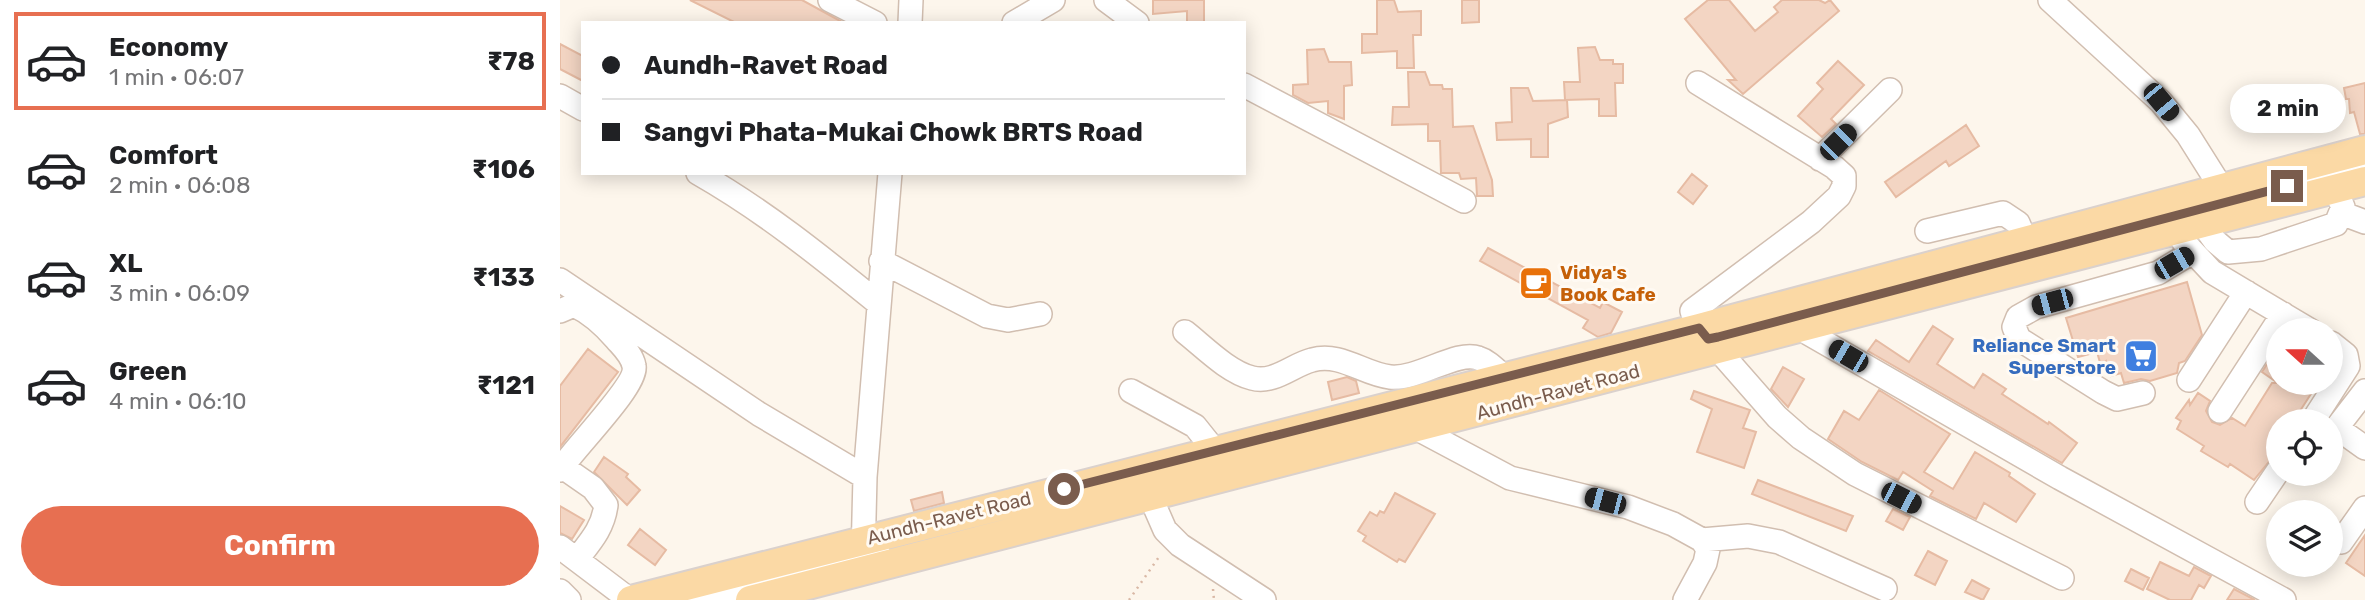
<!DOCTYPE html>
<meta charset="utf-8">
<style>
:root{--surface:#fff;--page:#f2f2f2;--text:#202124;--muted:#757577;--line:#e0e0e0;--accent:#e76f51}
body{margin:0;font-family:Rubik,sans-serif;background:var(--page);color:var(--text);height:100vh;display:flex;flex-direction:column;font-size:26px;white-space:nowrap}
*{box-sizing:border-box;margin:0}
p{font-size:23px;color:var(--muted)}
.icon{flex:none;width:38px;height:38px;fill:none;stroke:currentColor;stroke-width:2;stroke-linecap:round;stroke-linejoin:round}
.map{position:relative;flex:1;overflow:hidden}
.sheet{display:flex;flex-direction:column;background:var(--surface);width:560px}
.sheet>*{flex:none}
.banner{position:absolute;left:21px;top:21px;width:665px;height:154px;border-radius:0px;box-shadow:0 4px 18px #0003;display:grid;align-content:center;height:154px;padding:0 21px;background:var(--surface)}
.needle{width:46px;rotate:291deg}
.buttons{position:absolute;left:1706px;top:318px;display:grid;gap:14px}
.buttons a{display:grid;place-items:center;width:77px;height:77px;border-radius:50%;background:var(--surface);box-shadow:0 4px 18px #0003;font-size:35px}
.end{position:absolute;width:32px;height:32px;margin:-16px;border:9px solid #7a5c4d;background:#fff;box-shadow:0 0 0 4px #fff}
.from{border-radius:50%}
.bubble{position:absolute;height:49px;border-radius:24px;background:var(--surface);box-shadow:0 4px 18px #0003;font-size:23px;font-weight:700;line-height:49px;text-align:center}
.car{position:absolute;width:21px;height:42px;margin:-21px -10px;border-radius:9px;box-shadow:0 0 5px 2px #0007;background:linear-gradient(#222 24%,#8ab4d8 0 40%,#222 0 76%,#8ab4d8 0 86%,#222 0)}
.banner b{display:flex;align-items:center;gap:24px;height:66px;font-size:26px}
.banner b+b{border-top:2px solid var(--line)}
.banner i{width:18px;height:18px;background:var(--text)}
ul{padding:12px 0 0;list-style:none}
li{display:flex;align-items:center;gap:21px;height:98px;margin:0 14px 10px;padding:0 7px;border:4px solid transparent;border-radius:0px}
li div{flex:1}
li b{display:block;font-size:26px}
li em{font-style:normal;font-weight:700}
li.selected{border-color:var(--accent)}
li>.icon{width:63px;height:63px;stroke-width:1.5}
.cta{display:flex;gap:14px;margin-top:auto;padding:14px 21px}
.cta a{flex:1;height:80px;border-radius:42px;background:var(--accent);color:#fff;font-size:28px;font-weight:700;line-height:80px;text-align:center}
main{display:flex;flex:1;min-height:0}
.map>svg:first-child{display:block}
.building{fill:#f3d5c3;stroke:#e6bba3;stroke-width:2}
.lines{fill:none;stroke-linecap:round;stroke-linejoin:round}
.minor-casing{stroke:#d1beb0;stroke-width:26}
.major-casing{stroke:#dad1cd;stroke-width:32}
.path{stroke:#d9b8a5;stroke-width:2.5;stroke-dasharray:2 5;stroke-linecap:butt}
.minor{stroke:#fff;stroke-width:23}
.major{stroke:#fbd9a5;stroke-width:28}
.route{stroke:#7a5c4d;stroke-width:9}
.labels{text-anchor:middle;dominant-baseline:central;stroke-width:6;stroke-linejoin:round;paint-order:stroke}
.food-label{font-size:19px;font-weight:bold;fill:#c56008;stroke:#fffaf3;text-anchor:start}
.shop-label{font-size:19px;font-weight:bold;fill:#366cbe;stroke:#fffaf3;text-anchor:end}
.street-label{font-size:19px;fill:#7a5c4d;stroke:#fffaf3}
</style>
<main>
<section class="sheet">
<ul>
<li class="selected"><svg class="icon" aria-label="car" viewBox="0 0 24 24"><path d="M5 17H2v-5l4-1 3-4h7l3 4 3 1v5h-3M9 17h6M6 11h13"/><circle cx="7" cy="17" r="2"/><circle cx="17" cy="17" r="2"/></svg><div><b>Economy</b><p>1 min · 06:07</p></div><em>₹78</em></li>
<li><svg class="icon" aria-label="car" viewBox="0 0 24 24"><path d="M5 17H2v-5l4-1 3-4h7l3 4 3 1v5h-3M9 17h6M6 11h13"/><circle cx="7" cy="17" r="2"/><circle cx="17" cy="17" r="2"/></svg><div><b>Comfort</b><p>2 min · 06:08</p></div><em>₹106</em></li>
<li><svg class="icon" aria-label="car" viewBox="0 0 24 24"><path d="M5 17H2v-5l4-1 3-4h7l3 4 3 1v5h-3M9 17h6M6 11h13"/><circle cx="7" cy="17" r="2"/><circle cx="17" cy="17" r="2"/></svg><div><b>XL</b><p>3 min · 06:09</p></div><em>₹133</em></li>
<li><svg class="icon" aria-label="car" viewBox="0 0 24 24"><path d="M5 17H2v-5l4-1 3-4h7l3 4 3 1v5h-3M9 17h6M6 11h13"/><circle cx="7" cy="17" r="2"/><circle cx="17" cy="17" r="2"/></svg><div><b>Green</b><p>4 min · 06:10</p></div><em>₹121</em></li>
</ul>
<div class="cta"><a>Confirm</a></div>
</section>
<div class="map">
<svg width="1805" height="600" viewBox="0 0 1805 600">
<rect width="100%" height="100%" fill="#fdf6ec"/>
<path class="building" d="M 130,0 L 242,0 L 284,23 L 176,23 Z
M 593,0 L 644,0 L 644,23 L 627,23 L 627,11 L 593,14 Z
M 817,0 L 834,0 L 838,12 L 861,11 L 861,35 L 853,35 L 854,68 L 837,68 L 837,51 L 802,53 L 802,34 L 817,34 Z
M 902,0 L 919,0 L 919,22 L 902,23 Z
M 1148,0 L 1169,0 L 1195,31 L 1218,12 L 1214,7 L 1222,0 L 1259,0 L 1265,3 L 1270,0 L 1279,11 L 1183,94 L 1168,80 L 1176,80 L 1125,19 Z
M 0,44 L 23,56 L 23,81 L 0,69 Z
M 1035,47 L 1040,60 L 1053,60 L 1053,64 L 1063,64 L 1063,83 L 1055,83 L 1056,116 L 1039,116 L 1039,99 L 1005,100 L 1004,82 L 1020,82 L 1018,48 Z
M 764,49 L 769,62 L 791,62 L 792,85 L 784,86 L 784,119 L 768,113 L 768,101 L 748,103 L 733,95 L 733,85 L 748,84 L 747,50 Z
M 1278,61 L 1304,85 L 1271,119 L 1276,124 L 1262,137 L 1238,116 L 1263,89 L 1257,83 Z
M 848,72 L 865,72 L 870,85 L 882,85 L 883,89 L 892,89 L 893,127 L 913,126 L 932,180 L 933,196 L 917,196 L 916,178 L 901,179 L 899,173 L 881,173 L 880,141 L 868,141 L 868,124 L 832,125 L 833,107 L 849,107 Z
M 1805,83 L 1805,134 L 1800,134 L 1794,112 L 1790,113 L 1789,99 L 1786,99 L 1784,88 Z
M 951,88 L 968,88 L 973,101 L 1007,100 L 1008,117 L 988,124 L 988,157 L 971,157 L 971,139 L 937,140 L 936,123 L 952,122 Z
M 1406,125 L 1419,146 L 1389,166 L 1386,161 L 1336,197 L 1325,182 Z
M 1132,174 L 1147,186 L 1133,204 L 1118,192 Z
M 928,248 L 1040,308 L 1043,302 L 1062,312 L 1051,333 L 1038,337 L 1023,328 L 1028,320 L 920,261 Z
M 1627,282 L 1642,335 L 1625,361 L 1619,363 L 1617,373 L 1590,381 L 1581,379 L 1564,383 L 1561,373 L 1551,376 L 1546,361 L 1541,366 L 1537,352 L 1518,357 L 1506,318 Z
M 1373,326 L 1393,339 L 1377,364 L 1414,388 L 1423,374 L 1446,389 L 1442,394 L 1488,424 L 1489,422 L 1517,443 L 1502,463 L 1308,351 L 1316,340 L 1349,362 Z
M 28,349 L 58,372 L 0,447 L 0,386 Z
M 1713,355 L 1718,359 L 1718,383 L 1702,372 Z
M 1223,367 L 1244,379 L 1228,407 L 1211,389 Z
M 787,377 L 796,381 L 799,393 L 772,400 L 768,382 Z
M 1712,383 L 1758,383 L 1738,414 L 1734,412 L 1727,422 L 1718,422 L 1718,451 L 1694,480 L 1670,464 L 1668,467 L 1641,451 L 1644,446 L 1617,429 L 1621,421 L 1616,418 L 1629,400 L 1630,405 L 1638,393 L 1650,401 L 1646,411 L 1652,422 L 1660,425 L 1672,418 L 1685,426 Z
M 1319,390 L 1390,434 L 1364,472 L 1393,489 L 1415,452 L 1450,473 L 1449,476 L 1475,494 L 1456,522 L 1424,503 L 1416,519 L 1370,496 L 1373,491 L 1343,472 L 1338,480 L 1302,462 L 1268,439 L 1284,411 L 1299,420 Z
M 1134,391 L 1190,410 L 1183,428 L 1196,432 L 1184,468 L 1137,452 L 1152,409 L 1131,399 Z
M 44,457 L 68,474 L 66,477 L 80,490 L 67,505 L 34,472 Z
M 1198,480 L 1293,516 L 1286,531 L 1192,494 Z
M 382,492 L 384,503 L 354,511 L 351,500 Z
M 835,493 L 875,514 L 845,562 L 839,559 L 837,562 L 803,541 L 806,536 L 798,531 L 810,512 L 817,516 L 820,511 L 824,513 Z
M 0,506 L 24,520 L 12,539 L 0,533 Z
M 1333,509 L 1350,517 L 1343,530 L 1326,521 Z
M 80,529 L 106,550 L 95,565 L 68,545 Z
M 1805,535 L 1805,576 L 1786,563 Z
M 1368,551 L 1387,561 L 1375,585 L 1355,575 Z
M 1600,562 L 1629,576 L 1634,567 L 1651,576 L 1644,588 L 1639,585 L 1631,600 L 1610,600 L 1587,589 Z
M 1571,569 L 1589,578 L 1583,590 L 1565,581 Z
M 1412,580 L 1429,589 L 1423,600 L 1405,592 Z
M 1674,589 L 1695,600 L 1667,600 Z"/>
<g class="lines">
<g class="minor-casing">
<path id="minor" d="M 270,0 L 315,23
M 546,0 L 577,23
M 1490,0 L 1601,102 L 1628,135 L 1662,189
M 350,23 L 351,0
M 454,23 L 493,0
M 1138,83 L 1274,167 L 1284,176 L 1284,186 L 1279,196 L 1251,222 L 1132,311 L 1139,328 L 1217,417 L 1241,438 L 1295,474 L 1502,578
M 684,85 L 904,201
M 0,96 L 23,109
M 1260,159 L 1330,90
M 138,173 C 203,210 260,256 318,303
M 1781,213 L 1805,222
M 1608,217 L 1805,166
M 1642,223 L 1655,241 L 1668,252 L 1701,249 L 1776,224 L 1783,207 L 1775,189
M 1367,231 L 1443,213 L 1458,223 L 1466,242
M 1623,241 L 1652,272 L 1751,331
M 321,261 L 427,316 L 448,320 L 480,314
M 0,280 L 199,414 L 305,477
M 0,311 L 14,305 C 31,313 44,325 56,339 C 63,347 72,355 74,366 C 78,385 14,448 0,470
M 1241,329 L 1500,478 L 1724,600
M 625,332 C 644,347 668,372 692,378 C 714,384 732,365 752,360 C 781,352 803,374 830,377 C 858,380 897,350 918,358 C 928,361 936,370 944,377
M 1629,380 L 1686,292
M 571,391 L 635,426 L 655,451
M 1583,393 L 1557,399 L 1543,392 L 1459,339 L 1454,327 L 1458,317 L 1476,307 L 1598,273 L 1631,253
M 1660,411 L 1723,314
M 1752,422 L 1788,366 L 1786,355 L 1771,343
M 1777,428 L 1805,448
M 858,429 L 950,478 L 1068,507 L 1113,524 L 1142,540 L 1188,536 L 1219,542 L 1325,589
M 1771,435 L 1805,391
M 10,472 L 33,488 L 46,505 C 43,528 31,541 17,559
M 591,498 L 605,530 L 620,545 L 704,600
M 1697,502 L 1718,471
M 1781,542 L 1805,508
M 0,547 L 70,600
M 303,557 L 305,477 L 330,173
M 0,591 L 9,600
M 130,600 L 318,552
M 1125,600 L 1145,563 L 1148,549 L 1142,540"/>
</g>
<g class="major-casing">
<path id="major" d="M 71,600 L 1139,328 L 1805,150
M 190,600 L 1805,181"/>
</g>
<path class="path" d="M 653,589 L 654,600
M 569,600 L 601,554"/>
<use href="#minor" class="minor"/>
<use href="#major" class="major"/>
</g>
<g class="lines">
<path class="route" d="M 504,489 L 1139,328 L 1148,339 L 1158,337 L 1727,186"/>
</g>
<defs>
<g id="cafe-square" transform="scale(1.75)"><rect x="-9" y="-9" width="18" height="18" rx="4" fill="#e8710a" stroke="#fffaf3"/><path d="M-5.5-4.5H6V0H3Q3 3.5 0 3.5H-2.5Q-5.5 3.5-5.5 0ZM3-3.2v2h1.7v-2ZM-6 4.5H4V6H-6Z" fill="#fff"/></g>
<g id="supermarket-square" transform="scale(1.75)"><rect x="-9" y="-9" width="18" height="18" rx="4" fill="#3f7fe0" stroke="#fffaf3"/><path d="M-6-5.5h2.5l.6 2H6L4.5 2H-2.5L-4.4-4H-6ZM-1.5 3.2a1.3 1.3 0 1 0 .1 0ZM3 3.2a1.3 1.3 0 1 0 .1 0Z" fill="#fff"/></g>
</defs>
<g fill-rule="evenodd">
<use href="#cafe-square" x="976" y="283"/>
<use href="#supermarket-square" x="1581" y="356"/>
</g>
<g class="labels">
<g class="food-label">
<text x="1000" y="272">Vidya's<tspan x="1000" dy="22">Book Cafe</tspan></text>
</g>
<g class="shop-label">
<text x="1556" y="345">Reliance Smart<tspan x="1556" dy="22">Superstore</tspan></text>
</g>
<g class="street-label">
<text transform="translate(998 392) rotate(-15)">Aundh-Ravet Road</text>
<text transform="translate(389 518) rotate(-14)">Aundh-Ravet Road</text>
</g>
</g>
</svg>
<div class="buttons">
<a><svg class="needle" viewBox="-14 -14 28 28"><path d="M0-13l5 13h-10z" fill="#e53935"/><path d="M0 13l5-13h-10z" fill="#757577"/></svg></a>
<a><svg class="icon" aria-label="locate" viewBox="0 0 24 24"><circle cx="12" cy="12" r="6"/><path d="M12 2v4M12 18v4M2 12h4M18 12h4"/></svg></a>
<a><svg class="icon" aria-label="layers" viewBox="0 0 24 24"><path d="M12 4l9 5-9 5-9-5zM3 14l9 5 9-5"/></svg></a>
</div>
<i class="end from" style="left:504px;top:489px"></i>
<i class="end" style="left:1727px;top:186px"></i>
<div class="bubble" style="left:1670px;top:84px;width:116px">2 min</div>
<i class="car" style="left:1601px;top:102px;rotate:140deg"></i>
<i class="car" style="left:1278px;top:142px;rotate:45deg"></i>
<i class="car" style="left:1614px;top:263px;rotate:60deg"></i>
<i class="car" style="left:1492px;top:302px;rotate:255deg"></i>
<i class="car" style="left:1288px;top:356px;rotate:300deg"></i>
<i class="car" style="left:1341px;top:498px;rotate:117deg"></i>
<i class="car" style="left:1045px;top:501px;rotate:285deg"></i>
<div class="banner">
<b><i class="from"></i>Aundh-Ravet Road</b>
<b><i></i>Sangvi Phata-Mukai Chowk BRTS Road</b>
</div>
</div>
</main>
